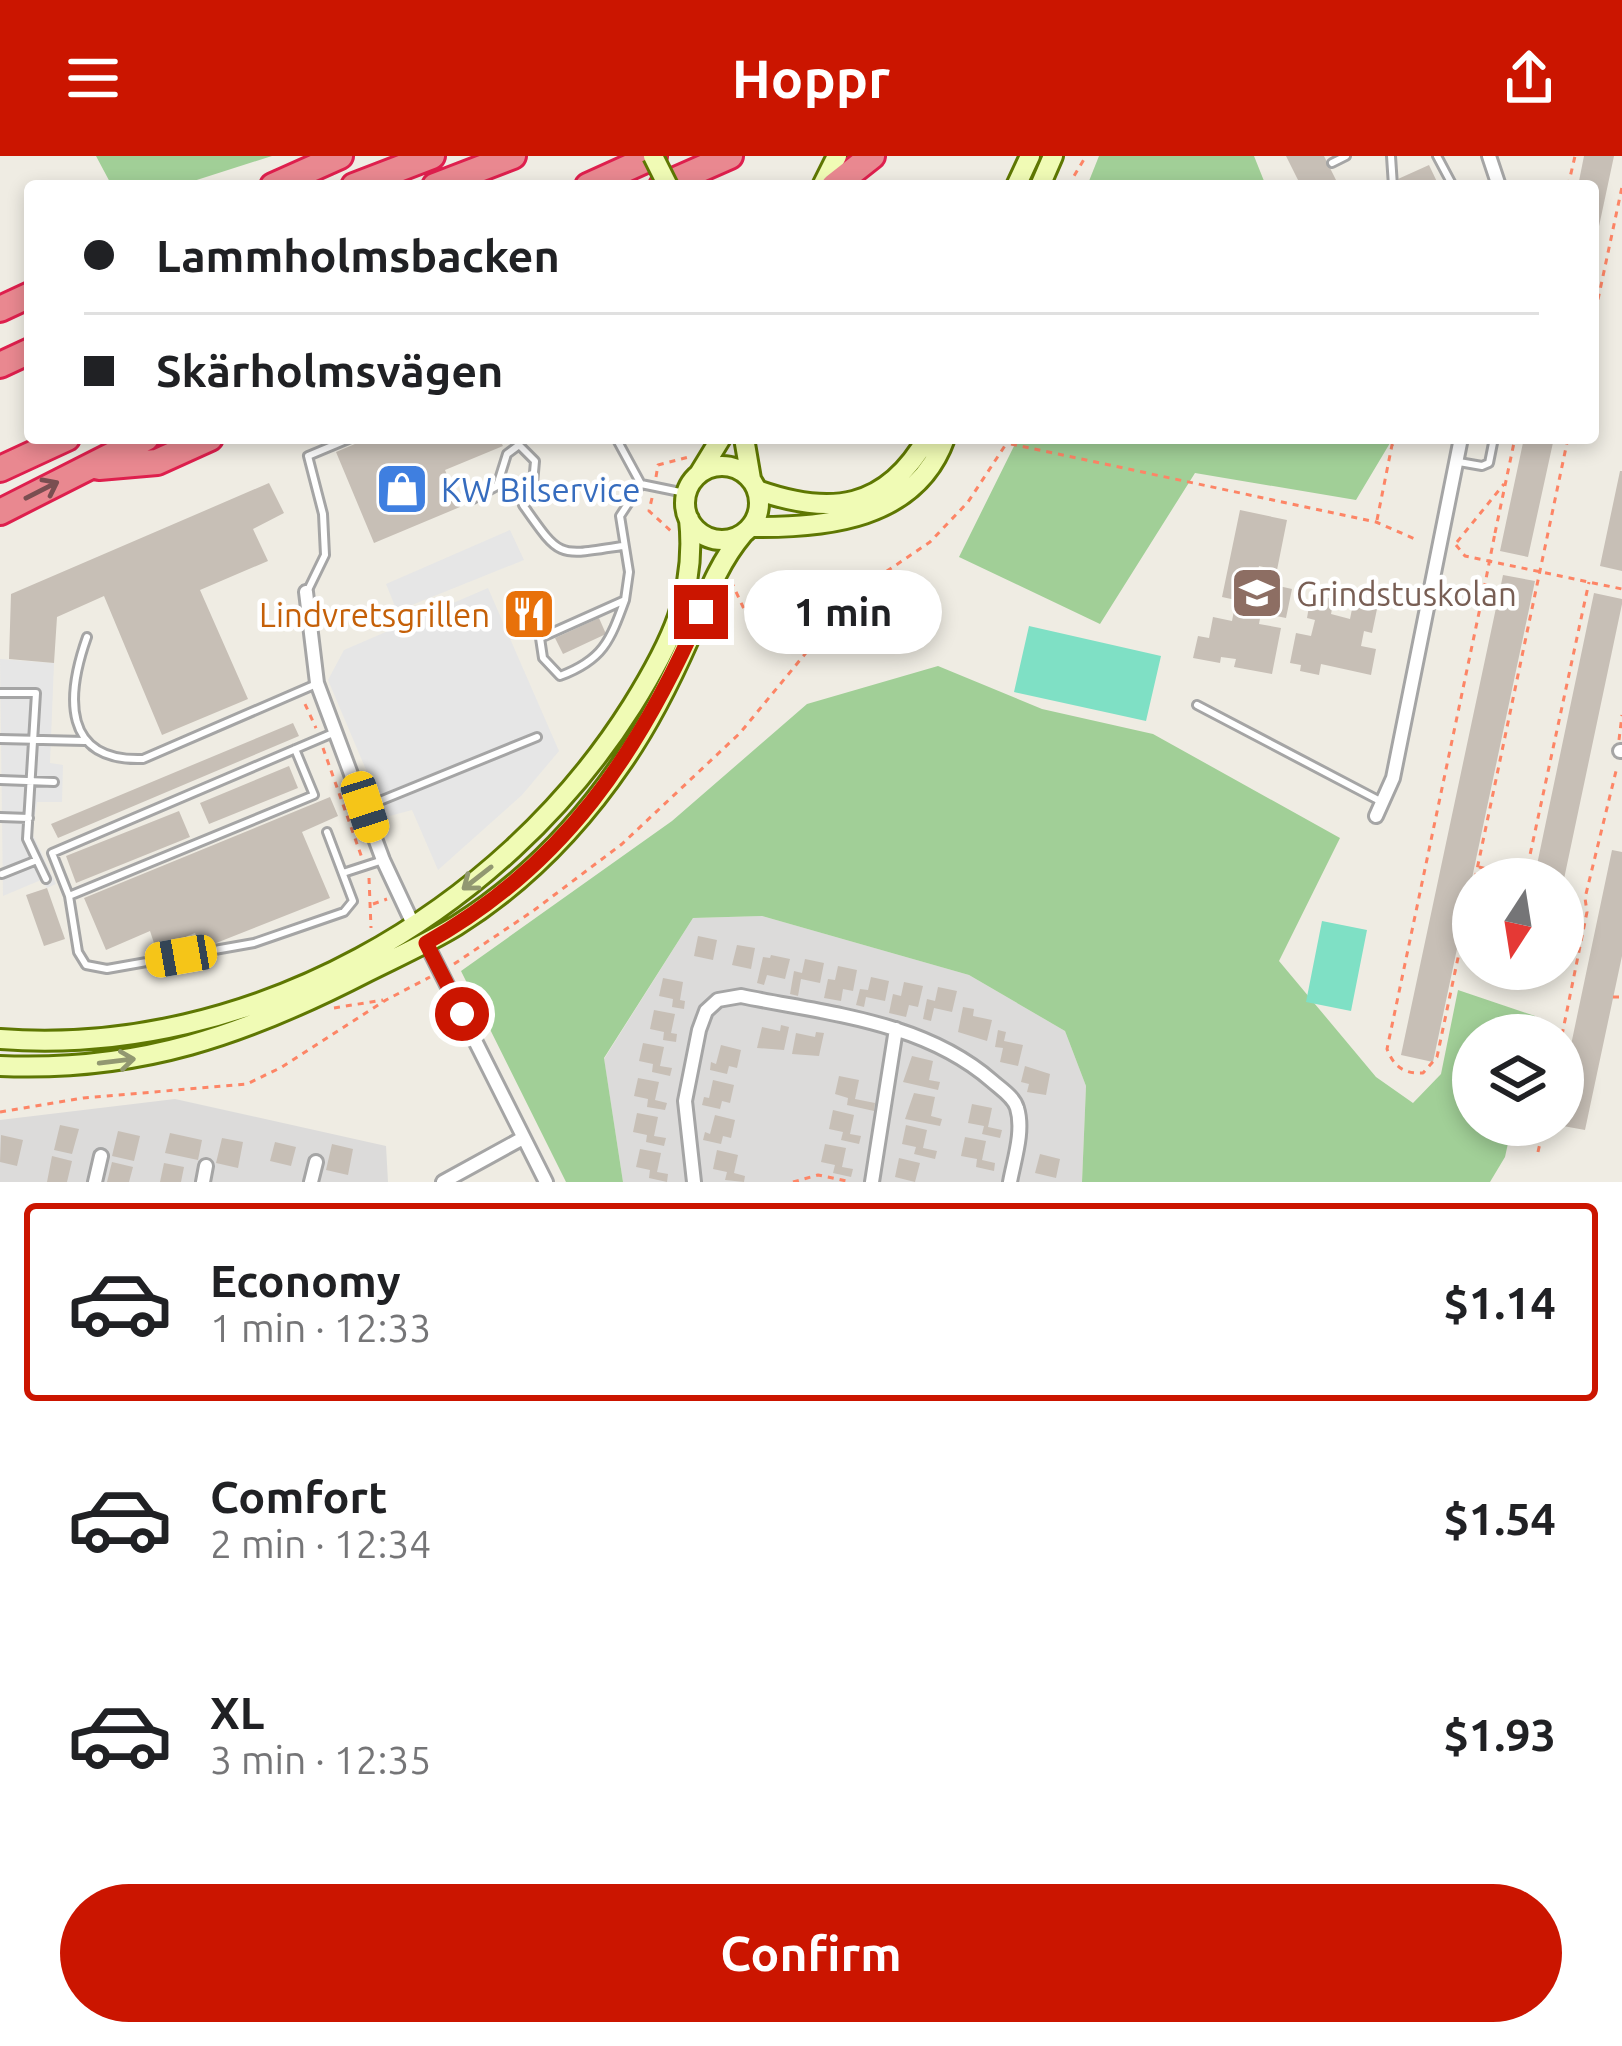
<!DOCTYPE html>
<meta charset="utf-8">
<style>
:root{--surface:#fff;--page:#f6f6f6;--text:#202124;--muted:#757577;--line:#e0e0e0;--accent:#cb1500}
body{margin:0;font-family:Ubuntu,sans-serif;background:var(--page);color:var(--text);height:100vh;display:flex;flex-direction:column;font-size:45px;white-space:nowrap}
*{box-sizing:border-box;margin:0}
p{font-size:39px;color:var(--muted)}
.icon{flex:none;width:66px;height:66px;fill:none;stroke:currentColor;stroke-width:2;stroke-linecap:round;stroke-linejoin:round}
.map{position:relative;height:1026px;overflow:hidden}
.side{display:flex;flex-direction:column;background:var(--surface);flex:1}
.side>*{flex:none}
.guide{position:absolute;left:24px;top:24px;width:1575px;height:264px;border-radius:12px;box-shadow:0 6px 18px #0003;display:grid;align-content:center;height:264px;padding:0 60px;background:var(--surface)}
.needle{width:78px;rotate:192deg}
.buttons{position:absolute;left:1452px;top:702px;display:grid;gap:24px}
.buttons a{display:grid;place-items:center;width:132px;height:132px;border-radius:50%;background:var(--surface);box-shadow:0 6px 18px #0003;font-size:60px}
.end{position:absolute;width:54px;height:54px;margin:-27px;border:15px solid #cb1500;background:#fff;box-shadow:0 0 0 6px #fff}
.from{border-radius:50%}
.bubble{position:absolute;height:84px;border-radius:42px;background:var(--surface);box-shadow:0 6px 18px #0003;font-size:39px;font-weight:600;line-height:84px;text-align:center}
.car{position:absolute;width:36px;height:72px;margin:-36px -18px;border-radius:15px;box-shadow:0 0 9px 3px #0007;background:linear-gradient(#f5c518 24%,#345 0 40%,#f5c518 0 76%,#345 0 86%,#f5c518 0)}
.guide b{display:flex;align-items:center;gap:42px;height:114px;font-size:45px}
.guide b+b{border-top:3px solid var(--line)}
.guide i{width:30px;height:30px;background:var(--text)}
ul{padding:21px 0 0;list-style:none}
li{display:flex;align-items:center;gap:36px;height:198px;margin:0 24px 18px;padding:0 36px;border:6px solid transparent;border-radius:12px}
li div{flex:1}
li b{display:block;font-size:45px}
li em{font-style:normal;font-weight:600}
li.current{border-color:var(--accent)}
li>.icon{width:108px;height:108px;stroke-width:1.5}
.primary-button{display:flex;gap:24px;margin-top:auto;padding:24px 60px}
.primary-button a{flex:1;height:138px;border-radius:72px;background:var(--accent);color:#fff;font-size:48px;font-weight:600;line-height:138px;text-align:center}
header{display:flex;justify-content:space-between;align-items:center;height:156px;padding:0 60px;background:var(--accent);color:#fff;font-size:54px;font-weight:600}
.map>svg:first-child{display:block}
.residential{fill:#dcdbda}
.forest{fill:#a1cf97}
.pitch{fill:#7fe0c5}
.parking{fill:#e6e6e6}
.building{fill:#c7bfb6}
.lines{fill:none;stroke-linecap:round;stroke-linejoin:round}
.lane-casing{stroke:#a5a5a5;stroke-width:12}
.street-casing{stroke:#a5a5a5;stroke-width:18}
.secondary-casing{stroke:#5e7702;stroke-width:24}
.highway-casing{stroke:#de1f4d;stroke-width:30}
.path{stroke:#fd8566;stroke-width:3;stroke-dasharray:6 6;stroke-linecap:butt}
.lane{stroke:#fff;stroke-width:6}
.street{stroke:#fff;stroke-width:12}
.secondary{stroke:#f0fbb5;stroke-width:18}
.highway{stroke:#e98890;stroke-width:24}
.secondary-bridge-casing{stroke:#5e7702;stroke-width:24;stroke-linecap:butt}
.path-bridge{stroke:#fd8566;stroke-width:3;stroke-dasharray:6 6;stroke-linecap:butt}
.secondary-bridge{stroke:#f0fbb5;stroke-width:18}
.oneway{stroke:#794e51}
.oneway2{stroke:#929871}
.route{stroke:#cb1500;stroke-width:15}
.labels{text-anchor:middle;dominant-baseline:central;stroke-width:9;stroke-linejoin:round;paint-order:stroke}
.shop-label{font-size:33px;fill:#366cbe;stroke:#fff;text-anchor:start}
.education-label{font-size:33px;fill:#785e54;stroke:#fff;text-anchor:start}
.food-label{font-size:33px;fill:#c56008;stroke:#fff;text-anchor:end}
</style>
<header><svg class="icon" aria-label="menu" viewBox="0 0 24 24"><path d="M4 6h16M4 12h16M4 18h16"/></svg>Hoppr<svg class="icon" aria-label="share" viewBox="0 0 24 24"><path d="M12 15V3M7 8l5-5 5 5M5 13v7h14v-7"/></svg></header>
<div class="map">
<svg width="1622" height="1026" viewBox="0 0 1622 1026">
<rect width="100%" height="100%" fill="#efece3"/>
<path class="residential" d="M 762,760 L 969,819 L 1065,875 L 1086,930 L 1082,1026 L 623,1026 L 604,903 L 693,762 Z
M 175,943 L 386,990 L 388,1026 L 0,1026 L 0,964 Z"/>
<path class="forest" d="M 96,0 L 272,0 L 178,30 L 112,30 Z
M 1099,0 L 1254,0 L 1266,30 L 1087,30 Z
M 1018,282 L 1393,282 L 1356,344 L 1195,317 L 1100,468 L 959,401 Z
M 938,510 L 1042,553 L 1153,578 L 1340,682 L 1279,805 L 1376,921 L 1413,947 L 1441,918 L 1458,834 L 1535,860 L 1531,879 L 1473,879 L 1473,969 L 1512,969 L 1505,1001 L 1490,1026 L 1082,1026 L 1086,930 L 1065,875 L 969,819 L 762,760 L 693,762 L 604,902 L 623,1026 L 566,1026 L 461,815 L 672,665 L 807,548 Z"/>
<path class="pitch" d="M 1029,470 L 1161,500 L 1146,565 L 1014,536 Z
M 1322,765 L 1367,774 L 1351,855 L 1306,846 Z"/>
<path class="parking" d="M 510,374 L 524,404 L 397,455 L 386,428 Z
M 488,432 L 559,595 L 522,639 L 438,714 L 412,654 L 386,661 L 328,524 L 344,494 Z
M 0,503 L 54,507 L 50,607 L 63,609 L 62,646 L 37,646 L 32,677 L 56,728 L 47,732 L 41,724 L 3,740 Z"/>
<path class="building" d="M 1286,0 L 1324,0 L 1339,30 L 1301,30 Z
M 1584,0 L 1614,0 L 1595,89 L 1593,30 L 1578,30 Z
M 1429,9 L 1439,30 L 1402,30 L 1398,23 Z
M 369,282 L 499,282 L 503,290 L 445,314 L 460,351 L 374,387 L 336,296 Z
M 1524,282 L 1554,282 L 1528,401 L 1500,395 Z
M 1620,315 L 1622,315 L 1622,415 L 1600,410 Z
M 269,327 L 284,357 L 253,373 L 268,405 L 200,434 L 248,543 L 162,579 L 104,440 L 57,461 L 54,507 L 9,503 L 11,438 Z
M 1240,354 L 1287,364 L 1277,414 L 1259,410 L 1256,425 L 1292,433 L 1286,462 L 1261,457 L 1259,468 L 1281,472 L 1272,518 L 1234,511 L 1236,503 L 1221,501 L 1220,507 L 1193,502 L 1198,480 L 1209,482 L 1213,461 L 1232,465 L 1236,444 L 1222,441 Z
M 1503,419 L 1535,425 L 1433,906 L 1401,899 Z
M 1594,437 L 1622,443 L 1622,448 L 1564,723 L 1534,723 Z
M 1311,439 L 1334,443 L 1331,458 L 1350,463 L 1353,448 L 1377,453 L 1372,477 L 1364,475 L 1361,490 L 1376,493 L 1371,519 L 1321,508 L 1319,519 L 1300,515 L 1301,509 L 1290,507 L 1296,477 L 1311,480 L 1315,464 L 1307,462 Z
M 533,441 L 544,466 L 525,474 L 514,449 Z
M 599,462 L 606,478 L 563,498 L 555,482 Z
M 293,567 L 299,580 L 58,682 L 51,668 Z
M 289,610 L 298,632 L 209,668 L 200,647 Z
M 330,641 L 338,660 L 302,676 L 330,742 L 201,793 L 195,777 L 156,793 L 150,775 L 106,794 L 84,742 Z
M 179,655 L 190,681 L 76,727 L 66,700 Z
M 1612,694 L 1622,696 L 1622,800 L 1585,974 L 1563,970 L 1563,927 Z
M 47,732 L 65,783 L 44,790 L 26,739 Z
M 698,780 L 717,784 L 713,804 L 694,800 Z
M 737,789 L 755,792 L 751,813 L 732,809 Z
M 771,799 L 790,803 L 785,823 L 767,819 L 764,829 L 757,827 L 763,801 L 770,802 Z
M 805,803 L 824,807 L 820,827 L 801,823 L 798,840 L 790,838 L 794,815 L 802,817 Z
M 838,810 L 857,814 L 853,835 L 843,833 L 841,845 L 824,842 L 828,823 L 835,824 Z
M 871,821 L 889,825 L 885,845 L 866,841 L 864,851 L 856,849 L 860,833 L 868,834 Z
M 663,822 L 683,826 L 680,844 L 685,845 L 684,853 L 672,851 L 673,843 L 659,840 Z
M 904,826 L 923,830 L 918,851 L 909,849 L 906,861 L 889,857 L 893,838 L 901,840 Z
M 938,831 L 957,835 L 952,856 L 934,852 L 931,865 L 923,863 L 927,843 L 935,845 Z
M 963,851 L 974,853 L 973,860 L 992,864 L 987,885 L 958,876 Z
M 654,854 L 675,858 L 671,877 L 677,878 L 676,886 L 663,884 L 664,876 L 650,873 Z
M 781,869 L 789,871 L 784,894 L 757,892 L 762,871 L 780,875 Z
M 998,874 L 1006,876 L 1004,885 L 1023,889 L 1018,910 L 1000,906 L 1003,892 L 995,891 Z
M 816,876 L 824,877 L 819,900 L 792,898 L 796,877 L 815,881 Z
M 643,887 L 664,891 L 660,910 L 672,912 L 670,920 L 652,916 L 653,908 L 639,905 Z
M 721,889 L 741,894 L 737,912 L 729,910 L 727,918 L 710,914 L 711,906 L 716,908 Z
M 912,900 L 933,905 L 929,924 L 940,926 L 938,934 L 903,926 Z
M 1025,910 L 1050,918 L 1046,939 L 1027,936 L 1029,928 L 1021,926 Z
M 839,920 L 859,924 L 855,943 L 875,947 L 874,955 L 847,949 L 848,942 L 835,938 Z
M 638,922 L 659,926 L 655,944 L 667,947 L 665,954 L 647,951 L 648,943 L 634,940 Z
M 713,924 L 734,929 L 730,947 L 722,945 L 720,953 L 702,949 L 704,941 L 709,942 Z
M 914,937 L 935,941 L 931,960 L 942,963 L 940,970 L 905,963 Z
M 972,948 L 992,952 L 988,971 L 1002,974 L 1000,982 L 982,978 L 984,970 L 968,967 Z
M 833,954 L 854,959 L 850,978 L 861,980 L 859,988 L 841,984 L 843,976 L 829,973 Z
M 637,957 L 658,961 L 654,980 L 666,982 L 664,990 L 646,986 L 647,979 L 633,976 Z
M 715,959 L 735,964 L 731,982 L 723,980 L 721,988 L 703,984 L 705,976 L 710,978 Z
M 60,969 L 79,973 L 72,998 L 54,994 Z
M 906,969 L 927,974 L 923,992 L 937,995 L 935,1003 L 914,998 L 916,991 L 902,988 Z
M 118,975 L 140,980 L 134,1005 L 112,1000 Z
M 170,977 L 202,984 L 198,1004 L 165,997 Z
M 1,979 L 23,984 L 17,1010 L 0,1006 Z
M 965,981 L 986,985 L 982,1004 L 995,1007 L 994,1015 L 976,1011 L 977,1003 L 961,1000 Z
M 222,982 L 243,986 L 238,1012 L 216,1007 Z
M 275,986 L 296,991 L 291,1010 L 270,1005 Z
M 332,988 L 353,993 L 348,1019 L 326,1014 Z
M 825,988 L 846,992 L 842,1011 L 853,1013 L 851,1021 L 833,1017 L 835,1009 L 821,1006 Z
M 640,993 L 661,997 L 657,1016 L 668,1018 L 667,1026 L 649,1022 L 650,1014 L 636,1011 Z
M 717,994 L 738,999 L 734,1017 L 745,1020 L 744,1026 L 725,1024 L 727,1016 L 713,1013 Z
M 1040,998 L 1060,1003 L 1056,1022 L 1035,1017 Z
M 52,1000 L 72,1005 L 67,1026 L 47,1026 Z
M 899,1002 L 920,1007 L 915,1026 L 895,1021 Z
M 112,1006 L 133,1011 L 129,1026 L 107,1026 Z
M 164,1007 L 184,1011 L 181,1026 L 160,1026 Z"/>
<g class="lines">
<g class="lane-casing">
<path id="lane" d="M 1391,0 L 1393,30
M 1437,0 L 1453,30
M 1332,7 L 1346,0
M 616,282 L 641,328 L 685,337
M 1459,306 L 1482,310 L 1489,307 L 1494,282
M 471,344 L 497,330 L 507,298 L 519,289 L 535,305 L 533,328 L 523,349 C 561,403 557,400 622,390
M 307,436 L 325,399 L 323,358 L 308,300 L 351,282
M 625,444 C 610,485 603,504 560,520 L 543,502 L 540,482 L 625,444 L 629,416 L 620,360 L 641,328
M 87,481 C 66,540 62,606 143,603 L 314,529
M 0,537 L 36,537 L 27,683 L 46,723
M 1197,549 L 1380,645
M 0,583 L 85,585
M 0,624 L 54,626
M 365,651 L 537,581
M 0,661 L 29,662
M 327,676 L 353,745 L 344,756 L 254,787 L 107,813 L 86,809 L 78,796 L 69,740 L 52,697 L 333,577
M 343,717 L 383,704
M 2,718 L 37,704
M 69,740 L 314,639 L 295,593"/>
</g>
<g class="street-casing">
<path id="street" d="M 1489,0 L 1499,30
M 306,436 L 317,527 L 383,704 L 413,768
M 1620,595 L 1622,595
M 1376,660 L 1393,622 L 1461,282
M 426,787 L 546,1026
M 95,1026 L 101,1000
M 203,1026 L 206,1010
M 311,1026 L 316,1006
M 443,1026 L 523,982
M 694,1026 L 685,945 L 699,874 L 706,855 L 718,844 L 741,840 C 828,858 923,865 992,925 C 1001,933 1014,941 1017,952 C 1024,975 1014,1004 1010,1026
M 872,1026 L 896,873"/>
</g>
<g class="secondary-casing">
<path id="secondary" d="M 822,30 L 837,0
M 1016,30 L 1030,0
M 1040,30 L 1053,0
M 744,282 L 751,323
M685 347a37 37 0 1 1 74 0a37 37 0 1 1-74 0Z
M 699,318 L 721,282
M 757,334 C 830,360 886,354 927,282
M 751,371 C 825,372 916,364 945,282
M 0,883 C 249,902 501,758 632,550 C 670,489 697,436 689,363
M 0,910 C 139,916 245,879 367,816 C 397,801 428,787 456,770 C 523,728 580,669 624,604 C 650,566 670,526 689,483 C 705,446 716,410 743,378"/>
</g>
<g class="highway-casing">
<path id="highway" d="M 273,30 L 340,0
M 354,30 L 432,0
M 435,30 L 513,0
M 588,30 L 654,0
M 662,30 L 730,0
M 834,30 L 872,0
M 0,153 L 30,139
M 0,209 L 30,195
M 99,311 L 157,306 L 210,282
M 0,313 L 67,282
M 0,356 L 146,282"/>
</g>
<path class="path" d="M 1068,30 L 1086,0
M 1568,30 L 1575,0
M 1593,167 L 1622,31
M 1011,288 L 1376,366 L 1415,383
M 656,321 L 658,309 L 689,301
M 652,342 L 649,355 L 671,375
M 1377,364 L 1392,289 L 1400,282
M 1495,377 L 1515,282
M 1457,386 L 1504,328
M 1456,389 L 1465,400 L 1622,433
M 731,425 L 744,453 L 755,458 L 768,453 L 786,428 L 804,425 L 829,462
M 305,548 L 316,572
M 1619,584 L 1622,559
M 323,592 L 362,702
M 1479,711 L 1525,722 L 1589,426
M 369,722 L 371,772
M 1475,723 L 1568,282
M 1473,731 L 1437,901 L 1423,917 C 1404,918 1394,911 1387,893 L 1484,433
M 373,748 L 387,743
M 454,808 L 533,755 L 622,688 L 740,577 L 856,436 L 930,386 L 968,346 L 1010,282
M 1613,841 L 1622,841
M 334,852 L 383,844
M 1562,879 L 1587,756 L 1585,742 L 1617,611
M 0,956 L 83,942 L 247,928 L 282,911 L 386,844 L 430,821
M 1538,996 L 1544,969
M 793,1026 L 818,1019 L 851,1026"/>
<use href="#lane" class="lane"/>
<use href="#street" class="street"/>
<use href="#secondary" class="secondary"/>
<use href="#highway" class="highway"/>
<g class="secondary-bridge-casing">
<path id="secondary-bridge" d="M 653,0 L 668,30"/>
</g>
<path class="path-bridge" d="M 1484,433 L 1495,377"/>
<use href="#secondary-bridge" class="secondary-bridge"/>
</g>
<defs><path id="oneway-shaft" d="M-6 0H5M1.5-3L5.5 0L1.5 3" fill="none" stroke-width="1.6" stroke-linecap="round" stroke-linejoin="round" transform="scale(3)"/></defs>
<use class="oneway" href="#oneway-shaft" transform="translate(42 334) rotate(-27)"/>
<g class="oneway2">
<use href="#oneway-shaft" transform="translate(477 722) rotate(142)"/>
<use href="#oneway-shaft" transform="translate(117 905) rotate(-7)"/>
</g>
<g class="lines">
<path class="route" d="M 462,858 L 426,787 C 564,710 639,597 701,456"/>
</g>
<defs>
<g id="shop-square" transform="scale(2.7)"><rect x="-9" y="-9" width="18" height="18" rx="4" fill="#3f7fe0" stroke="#fff"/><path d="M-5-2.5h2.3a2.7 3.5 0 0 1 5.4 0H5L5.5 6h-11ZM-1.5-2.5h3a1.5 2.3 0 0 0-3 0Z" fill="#fff"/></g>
<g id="school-square" transform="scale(2.7)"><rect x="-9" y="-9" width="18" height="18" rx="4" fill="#8d6e63" stroke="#fff"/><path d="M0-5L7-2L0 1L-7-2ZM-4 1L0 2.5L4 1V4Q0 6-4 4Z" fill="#fff"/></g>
<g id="restaurant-square" transform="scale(2.7)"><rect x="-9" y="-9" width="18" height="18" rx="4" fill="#e8710a" stroke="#fff"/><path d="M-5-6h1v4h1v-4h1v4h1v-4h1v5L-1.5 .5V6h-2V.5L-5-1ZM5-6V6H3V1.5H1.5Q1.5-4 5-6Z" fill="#fff"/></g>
</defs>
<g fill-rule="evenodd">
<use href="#shop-square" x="402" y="333"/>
<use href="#school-square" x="1257" y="437"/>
<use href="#restaurant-square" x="529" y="458"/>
</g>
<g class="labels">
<g class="shop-label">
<text x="441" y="333">KW Bilservice</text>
</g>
<g class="education-label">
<text x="1296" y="437">Grindstuskolan</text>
</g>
<g class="food-label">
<text x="490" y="458">Lindvretsgrillen</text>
</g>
</g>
</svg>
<div class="buttons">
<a><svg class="needle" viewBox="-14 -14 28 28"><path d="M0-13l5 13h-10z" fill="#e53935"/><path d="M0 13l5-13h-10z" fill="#757577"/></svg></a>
<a><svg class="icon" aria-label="layers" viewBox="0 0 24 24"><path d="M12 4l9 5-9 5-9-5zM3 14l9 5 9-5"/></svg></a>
</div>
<i class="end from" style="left:462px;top:858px"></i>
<i class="end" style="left:701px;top:456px"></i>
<div class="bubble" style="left:744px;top:414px;width:198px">1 min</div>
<i class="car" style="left:365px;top:651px;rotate:162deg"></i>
<i class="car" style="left:181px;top:800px;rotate:260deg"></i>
<div class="guide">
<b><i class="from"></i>Lammholmsbacken</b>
<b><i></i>Skärholmsvägen</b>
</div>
</div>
<section class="side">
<ul>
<li class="current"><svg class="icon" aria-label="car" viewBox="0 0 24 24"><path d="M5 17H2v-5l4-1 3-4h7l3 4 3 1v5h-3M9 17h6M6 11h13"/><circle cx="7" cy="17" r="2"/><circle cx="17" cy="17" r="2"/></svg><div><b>Economy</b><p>1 min · 12:33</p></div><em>$1.14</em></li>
<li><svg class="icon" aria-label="car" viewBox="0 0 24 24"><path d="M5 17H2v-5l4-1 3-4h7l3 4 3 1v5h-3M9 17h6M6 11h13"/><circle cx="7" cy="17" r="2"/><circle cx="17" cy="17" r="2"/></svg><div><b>Comfort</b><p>2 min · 12:34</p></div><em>$1.54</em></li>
<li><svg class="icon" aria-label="car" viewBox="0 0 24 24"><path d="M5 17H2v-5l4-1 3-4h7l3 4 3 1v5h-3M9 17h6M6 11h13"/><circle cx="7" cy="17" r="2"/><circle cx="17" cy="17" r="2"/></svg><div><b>XL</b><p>3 min · 12:35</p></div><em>$1.93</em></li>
</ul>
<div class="primary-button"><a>Confirm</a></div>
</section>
